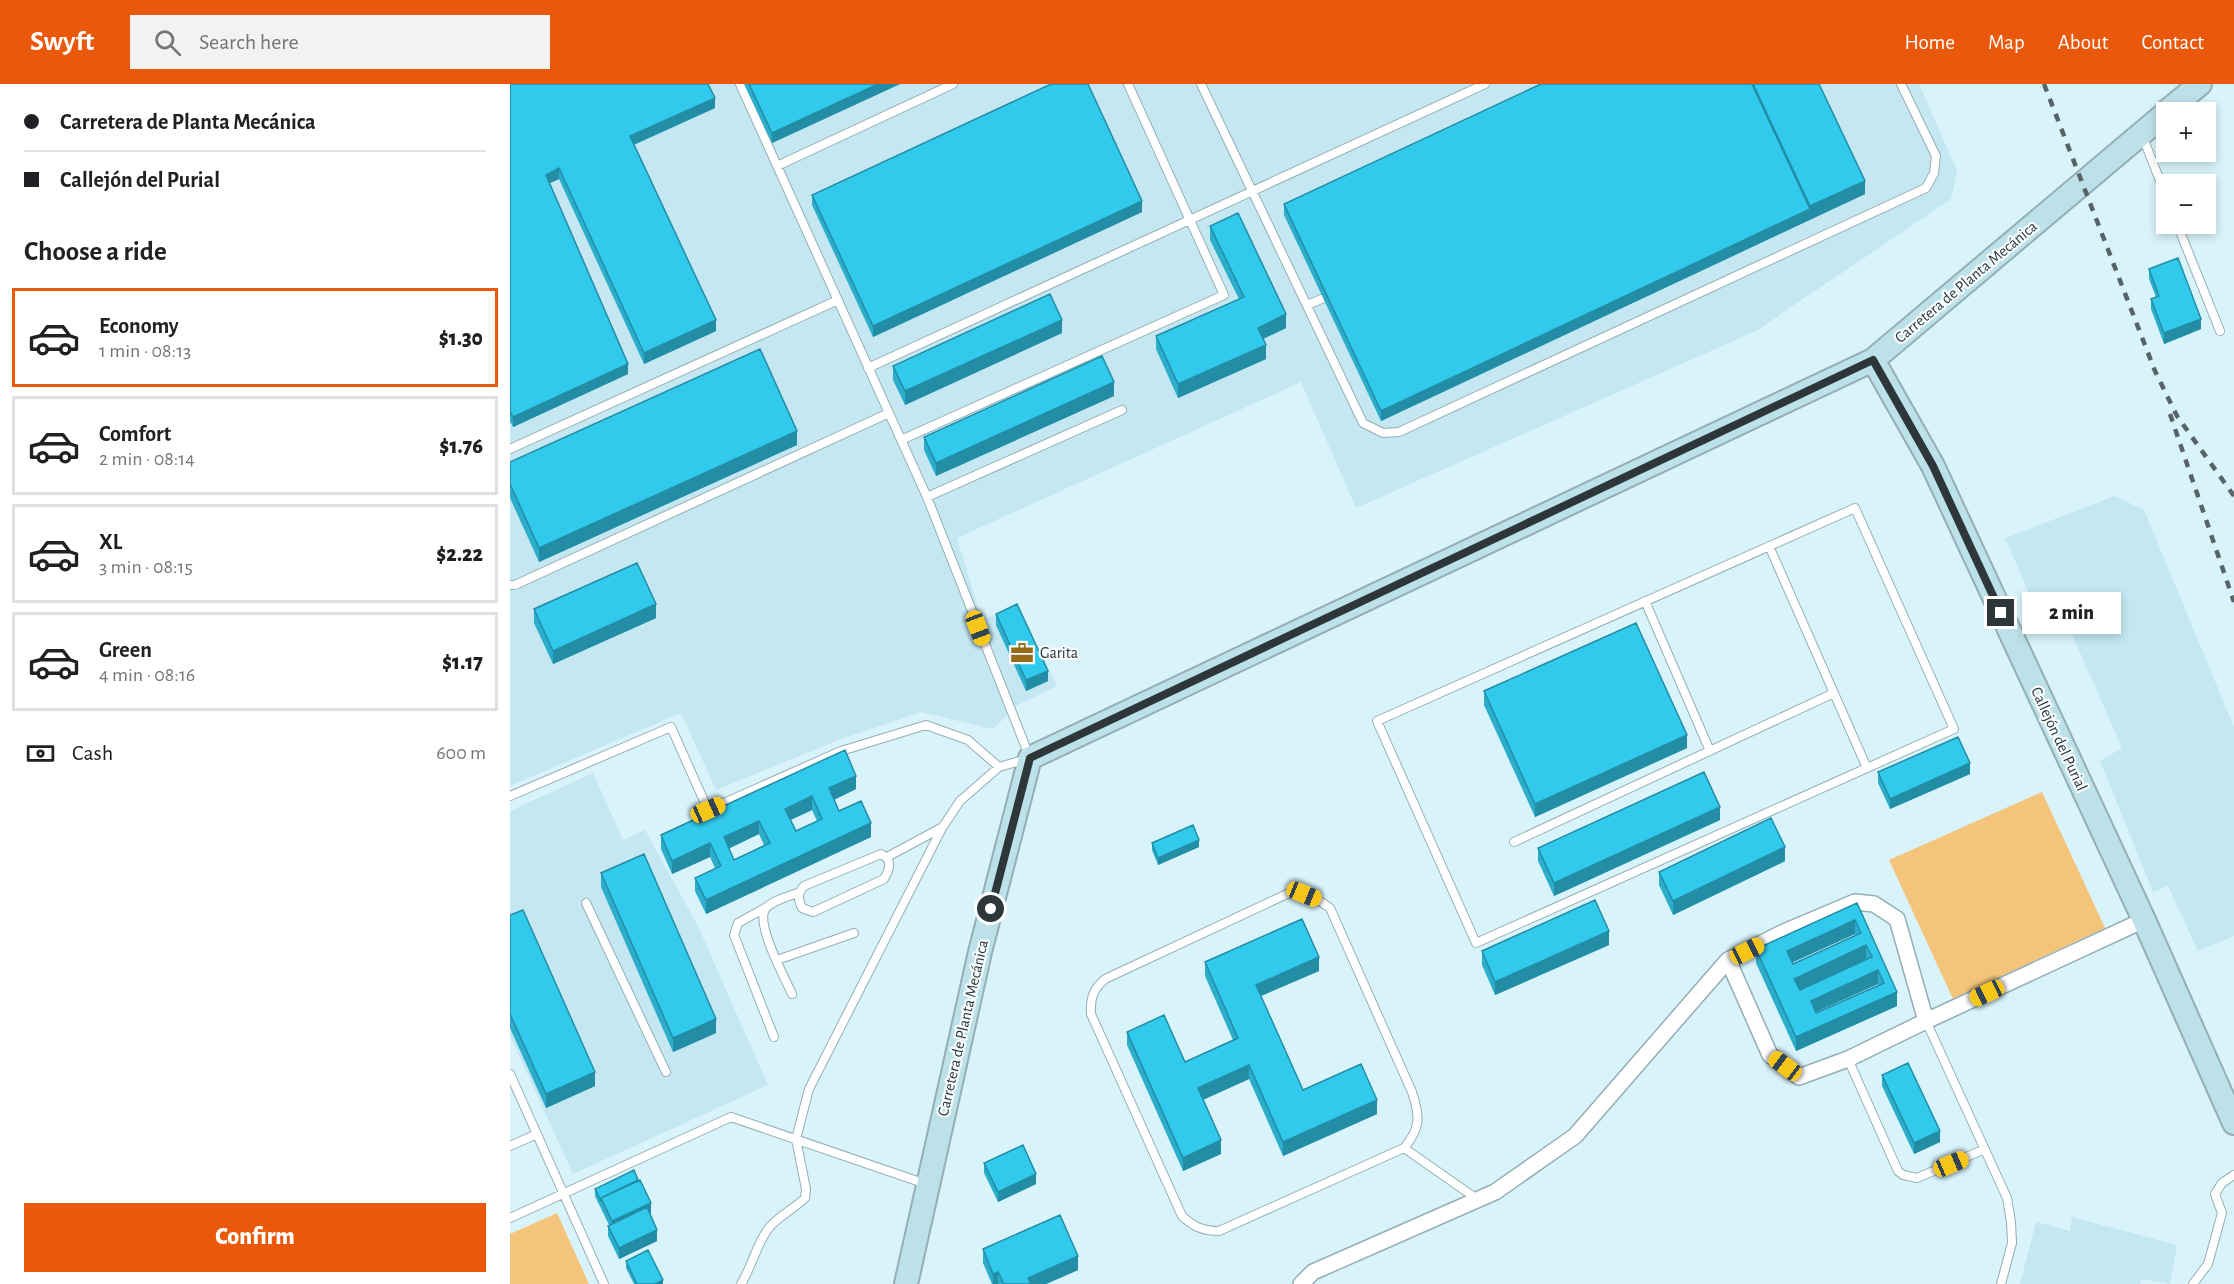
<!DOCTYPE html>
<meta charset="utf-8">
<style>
:root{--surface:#fff;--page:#f2f2f2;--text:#202124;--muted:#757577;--line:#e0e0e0;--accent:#ea580c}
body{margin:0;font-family:"Alegreya Sans",sans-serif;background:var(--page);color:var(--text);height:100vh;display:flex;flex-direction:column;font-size:22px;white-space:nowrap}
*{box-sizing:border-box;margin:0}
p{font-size:20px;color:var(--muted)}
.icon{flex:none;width:33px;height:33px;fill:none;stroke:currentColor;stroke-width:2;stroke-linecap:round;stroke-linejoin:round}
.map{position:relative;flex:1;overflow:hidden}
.details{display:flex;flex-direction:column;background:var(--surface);width:510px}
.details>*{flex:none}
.guide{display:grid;align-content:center;height:132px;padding:0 24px;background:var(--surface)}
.controls{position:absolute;left:1646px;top:18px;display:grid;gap:12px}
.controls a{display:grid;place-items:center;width:60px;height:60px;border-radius:0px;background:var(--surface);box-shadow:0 3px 9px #0003;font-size:30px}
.end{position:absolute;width:27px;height:27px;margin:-14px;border:8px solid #2d373a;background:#fff;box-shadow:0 0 0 3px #fff}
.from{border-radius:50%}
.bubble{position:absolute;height:42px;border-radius:0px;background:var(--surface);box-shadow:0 3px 9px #0003;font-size:20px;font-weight:800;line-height:42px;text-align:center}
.car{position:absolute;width:18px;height:36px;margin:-18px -9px;border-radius:8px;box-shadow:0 0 4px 2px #0007;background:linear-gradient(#f5c518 24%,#345 0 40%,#f5c518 0 76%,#345 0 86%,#f5c518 0)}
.guide b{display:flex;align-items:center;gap:21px;height:57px;font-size:22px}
.guide b+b{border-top:2px solid var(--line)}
.guide i{width:15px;height:15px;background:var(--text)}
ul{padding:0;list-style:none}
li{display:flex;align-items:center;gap:18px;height:99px;margin:0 12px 9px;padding:0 12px;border:3px solid var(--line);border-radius:0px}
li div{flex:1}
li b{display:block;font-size:22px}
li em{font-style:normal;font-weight:800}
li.current{border-color:var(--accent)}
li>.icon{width:54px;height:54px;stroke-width:1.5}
h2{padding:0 24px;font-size:27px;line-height:72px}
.pay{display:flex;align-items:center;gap:15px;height:66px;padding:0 24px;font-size:22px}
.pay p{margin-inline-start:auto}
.cta{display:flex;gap:12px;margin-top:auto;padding:12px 24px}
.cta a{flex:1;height:69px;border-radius:0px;background:var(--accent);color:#fff;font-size:24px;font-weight:800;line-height:69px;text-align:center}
header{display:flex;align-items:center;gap:36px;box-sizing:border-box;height:84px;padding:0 30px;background:var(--accent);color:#fff}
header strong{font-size:28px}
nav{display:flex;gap:33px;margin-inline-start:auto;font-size:21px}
.search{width:420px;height:54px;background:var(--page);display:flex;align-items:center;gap:15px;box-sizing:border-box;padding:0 21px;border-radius:0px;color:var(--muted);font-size:22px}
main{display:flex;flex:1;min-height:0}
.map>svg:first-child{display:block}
.built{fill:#c4e7f1}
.green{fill:#f5c47b}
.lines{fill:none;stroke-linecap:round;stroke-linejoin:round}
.lane-casing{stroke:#95aeb5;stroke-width:10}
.street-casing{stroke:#95aeb5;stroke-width:18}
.secondary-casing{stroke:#95aeb5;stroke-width:26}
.lane{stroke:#fff;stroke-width:8}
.street{stroke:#fff;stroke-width:15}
.secondary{stroke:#bde1e9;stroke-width:22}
.rail{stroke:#566468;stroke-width:4.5;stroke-dasharray:8 8;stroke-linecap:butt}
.wall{fill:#2aaecb;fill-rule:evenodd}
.shaded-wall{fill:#228da5}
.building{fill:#31caec;stroke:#228da5;stroke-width:1.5;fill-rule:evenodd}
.route{stroke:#2d373a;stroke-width:8}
.labels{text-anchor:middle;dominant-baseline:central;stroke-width:4.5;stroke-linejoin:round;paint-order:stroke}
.street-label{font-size:16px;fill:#2d373a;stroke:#f7fcfe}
.poi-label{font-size:16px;fill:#2d373a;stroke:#f7fcfe;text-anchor:start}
</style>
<header>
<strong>Swyft</strong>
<div class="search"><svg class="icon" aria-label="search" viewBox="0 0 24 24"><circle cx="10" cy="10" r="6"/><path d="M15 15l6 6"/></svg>Search here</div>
<nav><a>Home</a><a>Map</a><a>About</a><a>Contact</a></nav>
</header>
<main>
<section class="details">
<div class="guide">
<b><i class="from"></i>Carretera de Planta Mecánica</b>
<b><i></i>Callejón del Purial</b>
</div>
<h2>Choose a ride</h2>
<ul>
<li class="current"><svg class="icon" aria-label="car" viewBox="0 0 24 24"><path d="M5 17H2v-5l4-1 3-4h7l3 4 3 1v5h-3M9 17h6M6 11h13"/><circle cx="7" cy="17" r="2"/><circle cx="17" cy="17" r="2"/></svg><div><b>Economy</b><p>1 min · 08:13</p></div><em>$1.30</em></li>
<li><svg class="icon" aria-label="car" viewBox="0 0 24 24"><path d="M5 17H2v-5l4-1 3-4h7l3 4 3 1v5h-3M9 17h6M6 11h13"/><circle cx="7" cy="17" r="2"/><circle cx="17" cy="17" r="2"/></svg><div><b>Comfort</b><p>2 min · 08:14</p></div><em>$1.76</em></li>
<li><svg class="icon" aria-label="car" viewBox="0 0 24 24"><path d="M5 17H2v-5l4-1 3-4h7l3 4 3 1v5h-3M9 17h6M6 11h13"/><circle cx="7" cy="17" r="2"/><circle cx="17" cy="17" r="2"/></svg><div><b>XL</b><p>3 min · 08:15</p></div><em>$2.22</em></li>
<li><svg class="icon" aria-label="car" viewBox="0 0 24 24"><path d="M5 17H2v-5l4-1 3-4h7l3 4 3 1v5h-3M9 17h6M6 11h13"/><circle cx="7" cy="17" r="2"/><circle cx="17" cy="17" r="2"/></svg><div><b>Green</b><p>4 min · 08:16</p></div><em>$1.17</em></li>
</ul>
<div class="pay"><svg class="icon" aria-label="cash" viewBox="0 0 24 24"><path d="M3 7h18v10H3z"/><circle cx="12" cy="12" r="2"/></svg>Cash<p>600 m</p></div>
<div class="cta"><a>Confirm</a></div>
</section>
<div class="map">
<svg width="1724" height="1200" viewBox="0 0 1724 1200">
<rect width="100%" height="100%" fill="#d9f3fb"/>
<path class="built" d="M 0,0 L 1409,0 L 1447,86 L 1441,115 L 1246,247 L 846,424 L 791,298 L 447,454 L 472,536 L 508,520 L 547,602 L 508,621 L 483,645 L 411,628 L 326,657 L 206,706 L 171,629 L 0,702 Z
M 1605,412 L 1634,426 L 1724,643 L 1724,852 L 1688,867 L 1658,802 L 1643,808 L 1590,677 L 1612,664 L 1550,523 L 1524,521 L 1495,454 Z
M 83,689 L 113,756 L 135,746 L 187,840 L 258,1001 L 63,1090 L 0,952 L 0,727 Z
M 1562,1133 L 1667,1161 L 1660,1200 L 1632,1195 L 1630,1200 L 1510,1200 L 1526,1138 L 1560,1147 Z"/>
<path class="green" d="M 1532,708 L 1595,844 L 1443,915 L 1379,776 Z
M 47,1129 L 79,1200 L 0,1200 L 0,1150 Z"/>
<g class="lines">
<g class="lane-casing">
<path id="lane" d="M 230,0 L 417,413 L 520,674 L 489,683 L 450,717 L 432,744 L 299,1005 L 286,1055 L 296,1105 L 295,1114 C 284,1125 267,1133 258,1145 C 246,1161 242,1183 231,1200
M 691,0 L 853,339 L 873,349 L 889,348 L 1416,104 L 1424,89 L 1426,72 L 1391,0
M 1632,51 L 1656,112
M 267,82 L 443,0
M 1667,140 L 1710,247
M 797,221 L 814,214
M 358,284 L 975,0
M 391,356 L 714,211 L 618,0
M 0,365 L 328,216
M 417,413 L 612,326
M 1345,424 L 1444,645 L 966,859 L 867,637 Z
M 1259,462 L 1357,684
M 0,501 L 5,501 L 379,329
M 1135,517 L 1200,667
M 0,712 L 161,643 L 198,726 L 331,667 L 416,641 L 458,656 L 489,683
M 1004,758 L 1324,609
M 371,770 C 383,776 380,785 374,795 L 303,828 L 292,824 C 288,815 287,810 294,802 Z
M 377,773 L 431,744
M 76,819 L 156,988
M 257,823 L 228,839 L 224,851 L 264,953
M 267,876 L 344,849
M 282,910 C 275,894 244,838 256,824 C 263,816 280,812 290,808
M 1416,937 L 1497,1114 L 1501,1138 L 1502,1159 L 1491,1200
M 1338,975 L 1388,1087 L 1393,1091 L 1407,1094 L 1475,1065
M 0,990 L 94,1200
M 0,1062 L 27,1050
M 894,1064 L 709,1147 C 693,1147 684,1143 672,1132 L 581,930 C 580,915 583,905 595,895 L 777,810 C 795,809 805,813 820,824 L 902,1008 C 910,1032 911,1044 894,1064 L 967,1115
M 0,1134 L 221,1033 L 416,1100
M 1683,1200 L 1698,1180 L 1712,1129 L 1705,1110 L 1712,1099 L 1724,1091"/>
</g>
<g class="street-casing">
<path id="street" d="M 1218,876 L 1260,971 L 1289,993 L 1338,975 L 1416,937
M 791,1200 L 803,1188 L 985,1108 L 1065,1052 L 1218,876 L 1274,848 L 1345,818 L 1364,820 L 1387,835 L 1416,937 L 1634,836"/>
</g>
<g class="secondary-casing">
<path id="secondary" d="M 1656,28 L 1690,0
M 1363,276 L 1423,382 L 1634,836 L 1724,1039
M 396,1200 L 470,868 L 520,674 L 1363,276 L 1656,29"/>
</g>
<use href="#lane" class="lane"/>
<use href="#street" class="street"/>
<use href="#secondary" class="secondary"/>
<path class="rail" d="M 1534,0 L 1645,287 L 1667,332 L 1724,412
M 1660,330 L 1724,518"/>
</g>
<path class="wall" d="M 0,0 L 205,24 L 124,61 L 206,247 L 134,280 L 49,95 L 39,99 L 118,290 L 3,343 L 0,337 Z
M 234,0 L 390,0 L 262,59 Z
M 1031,0 L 1309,0 L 1355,110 L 871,337 L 774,131 L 774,120 Z
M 302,111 L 632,128 L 363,253 L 302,121 Z
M 700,142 L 776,244 L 753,255 L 756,275 L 668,314 L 646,265 L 646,252 L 729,215 L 700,156 Z
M 1639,185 L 1691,245 L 1654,260 L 1641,225 L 1641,215 L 1646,213 L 1639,195 Z
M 552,249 L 395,321 L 383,296 L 383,282 Z
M 604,312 L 426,392 L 414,366 L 414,353 Z
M 287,361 L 29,478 L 0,414 L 0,378 Z
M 24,525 L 146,534 L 43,580 L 24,539 Z
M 486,530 L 538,597 L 516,607 L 486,541 Z
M 974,607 L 1177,664 L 1025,733 L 974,621 Z
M 335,666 L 346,705 L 324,716 L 329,727 L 361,753 L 196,830 L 185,807 L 185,794 L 205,784 L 200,773 L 162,790 L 151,765 L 151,751 ZM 302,726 L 307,737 L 286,747 L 281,736 ZM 249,750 L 254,761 L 224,776 L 219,764 Z
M 1368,688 L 1460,690 L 1380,725 L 1368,699 Z
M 1210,736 L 1044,812 L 1028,777 L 1028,764 Z
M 642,759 L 689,763 L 648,781 L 642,766 Z
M 1275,777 L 1163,831 L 1149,801 L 1149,788 Z
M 91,789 L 206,949 L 163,968 L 91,803 Z
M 1347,819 L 1387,922 L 1286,967 L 1246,879 L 1246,865 ZM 1345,850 L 1345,851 L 1283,880 L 1282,878 ZM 1368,900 L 1369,901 L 1306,929 L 1306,928 Z
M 0,831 L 85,1002 L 36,1024 L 0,944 Z
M 1099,861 L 985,911 L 972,881 L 972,867 Z
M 695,878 L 809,887 L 751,912 L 793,1006 L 867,1030 L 773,1072 L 739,995 L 693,1016 L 711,1070 L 673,1087 L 617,961 L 617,948 L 675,978 L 723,956 L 695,892 Z
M 1372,991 L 1430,1058 L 1404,1070 L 1372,1002 Z
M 474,1079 L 526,1100 L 488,1118 L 474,1089 Z
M 85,1105 L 141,1129 L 140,1129 L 147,1157 L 109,1175 L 98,1152 L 98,1142 L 99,1141 L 85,1112 Z
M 473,1165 L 568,1186 L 536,1200 L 482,1200 L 473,1179 Z
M 116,1177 L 153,1200 L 124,1200 L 116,1184 Z"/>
<path class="shaded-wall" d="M 368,0 L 390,0 L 262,59 L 262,49 Z
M 205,14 L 205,24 L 120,62 L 120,52 Z
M 49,84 L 49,95 L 36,101 L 36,91 Z
M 1355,97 L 1355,110 L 871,337 L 871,327 L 1300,125 L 1300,122 Z
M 632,117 L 632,128 L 363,253 L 363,242 Z
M 776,230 L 776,244 L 748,257 L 748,244 Z
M 1691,235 L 1691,245 L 1654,260 L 1654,249 Z
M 206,236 L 206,247 L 134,280 L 134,269 Z
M 552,236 L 552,249 L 395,321 L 395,307 Z
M 756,261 L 756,275 L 668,314 L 668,300 Z
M 118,280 L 118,290 L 3,343 L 3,333 Z
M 604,298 L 604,312 L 426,392 L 426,379 Z
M 287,347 L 287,361 L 29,478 L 29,464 Z
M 146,520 L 146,534 L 43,580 L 43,567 Z
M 538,587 L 538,597 L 516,607 L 516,596 Z
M 1177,651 L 1177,664 L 1025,733 L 1025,720 Z
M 1460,679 L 1460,690 L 1380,725 L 1380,715 Z
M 346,692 L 346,705 L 319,718 L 319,704 Z
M 302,712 L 302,726 L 275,738 L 275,725 Z
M 1210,723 L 1210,736 L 1044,812 L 1044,799 Z
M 249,737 L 249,750 L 214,767 L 214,753 Z
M 361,739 L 361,753 L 196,830 L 196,816 Z
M 689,756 L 689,763 L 648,781 L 648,774 Z
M 200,759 L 200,773 L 162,790 L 162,777 Z
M 1275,763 L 1275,777 L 1163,831 L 1163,817 Z
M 1345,836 L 1345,850 L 1277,881 L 1277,867 Z
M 1099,847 L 1099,861 L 985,911 L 985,898 Z
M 1356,861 L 1356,875 L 1284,909 L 1284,895 Z
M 809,873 L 809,887 L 746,914 L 746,901 Z
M 1368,886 L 1368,900 L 1301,930 L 1301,917 Z
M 1387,908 L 1387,922 L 1286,967 L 1286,953 Z
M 206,935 L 206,949 L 163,968 L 163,954 Z
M 739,981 L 739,995 L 688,1018 L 688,1004 Z
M 85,988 L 85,1002 L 36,1024 L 36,1010 Z
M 867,1016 L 867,1030 L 773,1072 L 773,1058 Z
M 1430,1047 L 1430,1058 L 1404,1070 L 1404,1059 Z
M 711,1056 L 711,1070 L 673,1087 L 673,1074 Z
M 526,1090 L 526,1100 L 488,1118 L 488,1108 Z
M 141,1119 L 141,1129 L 102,1147 L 102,1137 Z
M 147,1146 L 147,1157 L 109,1175 L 109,1164 Z
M 568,1172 L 568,1186 L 536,1200 L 518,1200 L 518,1194 Z
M 488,1188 L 488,1200 L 483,1200 L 483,1190 Z
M 153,1196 L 153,1200 L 145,1200 Z"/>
<path class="building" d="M 0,0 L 198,0 L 205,14 L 120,52 L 206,236 L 134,269 L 49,84 L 36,91 L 118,280 L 3,333 L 0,327 Z
M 239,0 L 368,0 L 262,49 Z
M 541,0 L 578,0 L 632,117 L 363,242 L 302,111 Z
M 1031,0 L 1242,0 L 1300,125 L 871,327 L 774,120 Z
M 1243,0 L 1309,0 L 1355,97 L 1300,122 Z
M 728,129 L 776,230 L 748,244 L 756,261 L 668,300 L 646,252 L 734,213 L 700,142 Z
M 1668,174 L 1691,235 L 1654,249 L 1641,215 L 1649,212 L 1639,185 Z
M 540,210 L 552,236 L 395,307 L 383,282 Z
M 250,265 L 287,347 L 29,464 L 0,400 L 0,378 Z
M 592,272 L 604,298 L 426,379 L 414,353 Z
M 127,479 L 146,520 L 43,567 L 24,525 Z
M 507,520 L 538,587 L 516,596 L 486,530 Z
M 1126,539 L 1177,651 L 1025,720 L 974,607 Z
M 1448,653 L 1460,679 L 1380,715 L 1368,688 Z
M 335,666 L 346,692 L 319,704 L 329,727 L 351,717 L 361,739 L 196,816 L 185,794 L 211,782 L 200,759 L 162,777 L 151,751 ZM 302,712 L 312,735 L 286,747 L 275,725 ZM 249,737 L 260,759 L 224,776 L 214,753 Z
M 1194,688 L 1210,723 L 1044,799 L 1028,764 Z
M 1261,734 L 1275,763 L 1163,817 L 1149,788 Z
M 683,741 L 689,756 L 648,774 L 642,759 Z
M 134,770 L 206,935 L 163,954 L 91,789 Z
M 1085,816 L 1099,847 L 985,898 L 972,867 Z
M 1347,819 L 1387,908 L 1286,953 L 1246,865 ZM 1345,836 L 1351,849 L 1283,880 L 1277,867 ZM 1356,861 L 1362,873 L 1290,906 L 1284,895 ZM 1368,886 L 1374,899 L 1306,929 L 1301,917 Z
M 13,826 L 85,988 L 36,1010 L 0,930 L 0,831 Z
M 792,835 L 809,873 L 746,901 L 793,1006 L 851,980 L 867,1016 L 773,1058 L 739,981 L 688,1004 L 711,1056 L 673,1074 L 617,948 L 654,931 L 675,978 L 728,954 L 695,878 Z
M 1398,979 L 1430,1047 L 1404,1059 L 1372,991 Z
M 513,1061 L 526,1090 L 488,1108 L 474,1079 Z
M 124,1086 L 128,1096 L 91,1114 L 91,1117 L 85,1105 Z
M 130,1096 L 141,1119 L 102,1137 L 91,1114 Z
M 137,1123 L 147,1146 L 109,1164 L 98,1142 Z
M 550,1131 L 568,1172 L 518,1194 L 521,1200 L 494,1200 L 488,1188 L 483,1190 L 473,1165 Z
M 138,1166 L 153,1196 L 145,1200 L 127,1200 L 116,1177 Z"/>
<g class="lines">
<path class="route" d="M 481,825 L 520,674 L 1363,276 L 1423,382 L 1491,529"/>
</g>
<defs>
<g id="office-bare" transform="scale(1.8)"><path d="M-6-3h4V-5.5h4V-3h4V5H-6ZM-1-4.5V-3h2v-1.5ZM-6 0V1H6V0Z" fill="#986b1a" stroke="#f7fcfe" stroke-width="2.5" paint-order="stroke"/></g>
</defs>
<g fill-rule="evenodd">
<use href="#office-bare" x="512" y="569"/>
</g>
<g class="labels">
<g class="street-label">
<text transform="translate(1456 198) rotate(-40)">Carretera de Planta Mecánica</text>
<text transform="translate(1549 655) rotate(65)">Callejón del Purial</text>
<text transform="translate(453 944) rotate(-77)">Carretera de Planta Mecánica</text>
</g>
<g class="poi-label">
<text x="530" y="569">Garita</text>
</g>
</g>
</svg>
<div class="controls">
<a>+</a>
<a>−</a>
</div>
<i class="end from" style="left:481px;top:825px"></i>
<i class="end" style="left:1491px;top:529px"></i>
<div class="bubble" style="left:1512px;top:508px;width:99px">2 min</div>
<i class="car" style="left:468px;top:544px;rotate:159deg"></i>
<i class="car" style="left:198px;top:726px;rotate:66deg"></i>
<i class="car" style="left:794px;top:810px;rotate:112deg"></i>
<i class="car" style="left:1237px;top:867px;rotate:63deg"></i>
<i class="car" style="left:1477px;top:909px;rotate:245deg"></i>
<i class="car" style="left:1275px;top:982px;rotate:307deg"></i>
<i class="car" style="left:1441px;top:1080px;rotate:67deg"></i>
</div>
</main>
